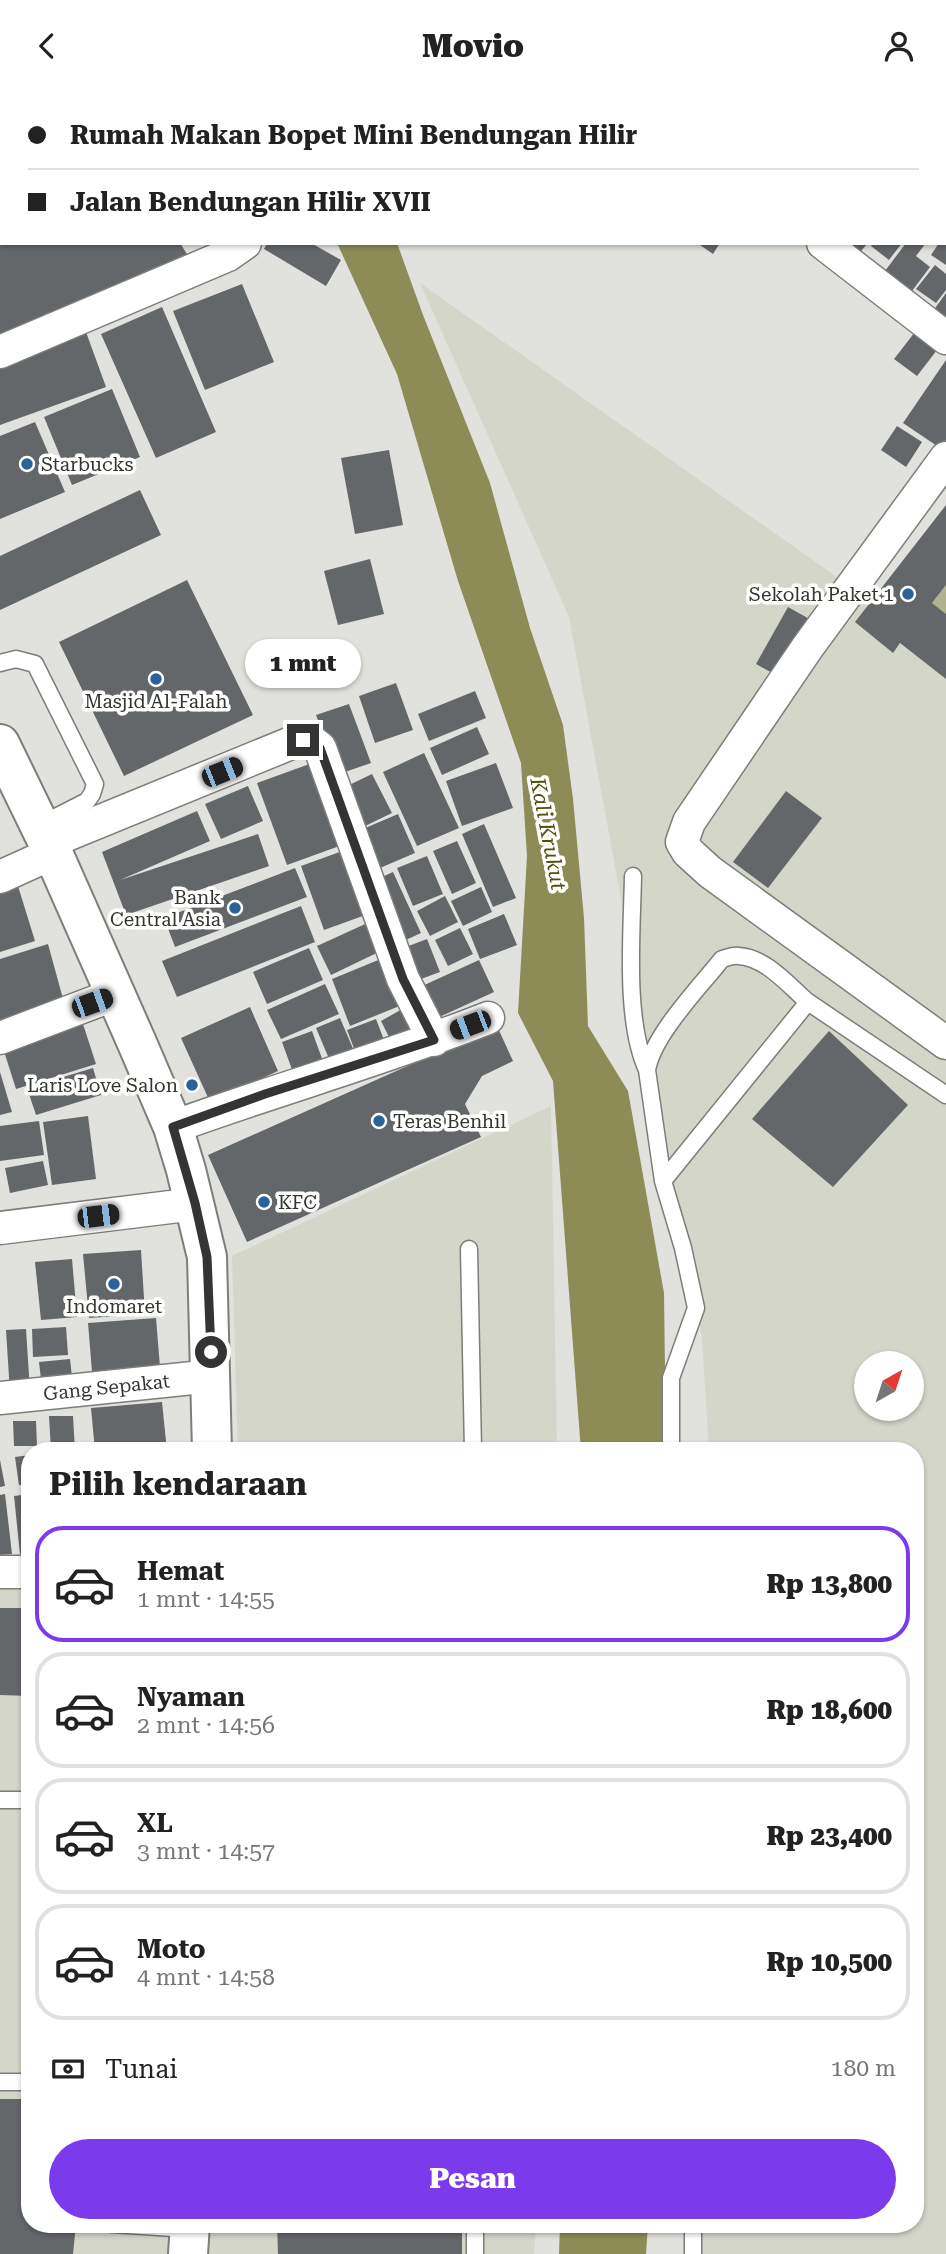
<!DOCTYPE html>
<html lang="id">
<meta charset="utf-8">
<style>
:root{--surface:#fff;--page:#f2f2f2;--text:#222;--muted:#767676;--line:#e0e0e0;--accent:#7c3aed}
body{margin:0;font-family:"Roboto Serif",serif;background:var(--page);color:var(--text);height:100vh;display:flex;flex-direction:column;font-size:26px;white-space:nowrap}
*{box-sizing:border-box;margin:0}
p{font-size:23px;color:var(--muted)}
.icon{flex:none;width:38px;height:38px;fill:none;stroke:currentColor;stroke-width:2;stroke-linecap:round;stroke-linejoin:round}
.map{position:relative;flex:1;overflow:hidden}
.drawer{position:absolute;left:21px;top:1351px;width:903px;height:791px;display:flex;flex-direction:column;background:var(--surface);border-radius:28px;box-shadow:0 2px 5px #0004}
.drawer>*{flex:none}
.banner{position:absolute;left:0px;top:0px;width:947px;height:154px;box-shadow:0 2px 5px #0004;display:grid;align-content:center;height:154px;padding:0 28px;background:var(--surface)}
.needle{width:46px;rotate:39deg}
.tools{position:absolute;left:854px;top:1260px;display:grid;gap:14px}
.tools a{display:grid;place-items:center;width:70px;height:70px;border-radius:50%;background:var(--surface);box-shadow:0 2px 5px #0004;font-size:35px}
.end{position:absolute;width:32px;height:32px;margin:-16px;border:9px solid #343432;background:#fff;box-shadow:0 0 0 4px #fff}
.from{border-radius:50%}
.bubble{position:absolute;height:49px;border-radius:24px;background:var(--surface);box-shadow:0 2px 5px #0004;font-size:23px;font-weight:800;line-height:49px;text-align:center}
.car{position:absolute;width:21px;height:42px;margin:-21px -10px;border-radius:9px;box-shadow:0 0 5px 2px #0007;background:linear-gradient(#222 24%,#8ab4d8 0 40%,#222 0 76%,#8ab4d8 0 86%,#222 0)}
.banner b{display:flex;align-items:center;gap:24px;height:66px;font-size:26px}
.banner b+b{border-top:2px solid var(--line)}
.banner i{width:18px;height:18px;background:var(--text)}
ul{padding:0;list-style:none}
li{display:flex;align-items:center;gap:21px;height:116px;margin:0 14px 10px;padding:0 14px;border:4px solid var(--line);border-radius:28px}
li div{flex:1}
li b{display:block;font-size:26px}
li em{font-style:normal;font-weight:800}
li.selected{border-color:var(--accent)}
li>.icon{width:63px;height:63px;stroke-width:1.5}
h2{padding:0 28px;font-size:32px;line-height:84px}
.pay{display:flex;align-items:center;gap:18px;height:77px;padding:0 28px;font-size:26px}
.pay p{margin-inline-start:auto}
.cta{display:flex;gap:14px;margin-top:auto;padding:14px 28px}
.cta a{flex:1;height:80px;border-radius:42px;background:var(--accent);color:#fff;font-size:28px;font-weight:800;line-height:80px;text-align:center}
header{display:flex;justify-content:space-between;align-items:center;height:91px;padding:0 28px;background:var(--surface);font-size:32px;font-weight:800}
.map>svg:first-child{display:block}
.built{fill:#d5d6ca;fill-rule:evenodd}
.green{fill:#b2b28c}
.water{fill:#8d8c56}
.building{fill:#64676a}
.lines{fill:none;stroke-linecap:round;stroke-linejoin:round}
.service-casing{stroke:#7d7d79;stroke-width:19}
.minor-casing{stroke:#7d7d79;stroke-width:35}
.tertiary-casing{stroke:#7d7d79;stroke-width:42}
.service{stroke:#fff;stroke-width:16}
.minor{stroke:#fff;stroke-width:32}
.tertiary{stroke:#fff;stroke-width:38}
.route{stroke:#343432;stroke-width:9}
.poi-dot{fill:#2a629a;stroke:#fffffe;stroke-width:2.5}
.labels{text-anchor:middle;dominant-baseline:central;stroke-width:7;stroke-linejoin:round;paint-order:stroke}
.poi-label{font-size:19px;fill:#343432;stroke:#fffffe;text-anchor:start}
.street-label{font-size:19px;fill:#343432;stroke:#fffffe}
.water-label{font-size:21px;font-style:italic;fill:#514f0a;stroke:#fffffe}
</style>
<header><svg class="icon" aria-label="back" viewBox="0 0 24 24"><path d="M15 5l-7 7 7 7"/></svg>Movio<svg class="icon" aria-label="person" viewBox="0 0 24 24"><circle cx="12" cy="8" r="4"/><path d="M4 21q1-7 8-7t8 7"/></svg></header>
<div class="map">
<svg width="946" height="2163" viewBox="0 0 946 2163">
<rect width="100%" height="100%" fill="#e1e1dd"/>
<path class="built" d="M 420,192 L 946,563 L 946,2163 L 687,2163 L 689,2133 L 915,2133 L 915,1360 L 709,1360 L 702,1246 L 569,526 ZM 866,1272 L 912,1272 L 912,1318 L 866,1318 Z
M 551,1015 L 557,1360 L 238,1360 L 232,1165 Z
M 30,1494 L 30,2133 L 536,2133 L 534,2163 L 0,2163 L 0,1495 Z"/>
<path class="green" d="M 771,0 L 946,0 L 946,25 L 945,2 Z
M 946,494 L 946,523 L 932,512 Z"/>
<path class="water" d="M 337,152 L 397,152 L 423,224 L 490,392 L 530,537 L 563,634 L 573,708 L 584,827 L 588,935 L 628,1000 L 664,1202 L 666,1360 L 581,1360 L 553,990 L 518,922 L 527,765 L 521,672 L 458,490 L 397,283 Z
M 560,2133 L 648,2133 L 646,2163 L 559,2163 Z"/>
<path class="building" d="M 0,152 L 180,152 L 192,171 L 0,243 Z
M 267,152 L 311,152 L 341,169 L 326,195 L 264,158 Z
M 697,152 L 720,152 L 713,163 Z
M 843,152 L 868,152 L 855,167 Z
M 873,152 L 902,152 L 889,169 L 871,155 Z
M 906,152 L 926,152 L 916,165 L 930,176 L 909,204 L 882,184 Z
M 939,152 L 946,152 L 946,174 L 931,164 Z
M 935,174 L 946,183 L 946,199 L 936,212 L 916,198 Z
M 242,193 L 274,271 L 205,299 L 173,220 Z
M 946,202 L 946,240 L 928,227 Z
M 162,216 L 216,341 L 156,367 L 101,243 Z
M 86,241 L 106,296 L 0,334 L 0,272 Z
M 915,241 L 937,259 L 917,285 L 894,268 Z
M 946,269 L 946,349 L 940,357 L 903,332 Z
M 112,298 L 140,366 L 72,394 L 44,326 Z
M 35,331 L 65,401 L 0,428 L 0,345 Z
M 897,335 L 922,351 L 906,376 L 881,359 Z
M 389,359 L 403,434 L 355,443 L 341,367 Z
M 140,399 L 161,444 L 0,519 L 0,465 Z
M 946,414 L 946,494 L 932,512 L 946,523 L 946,588 L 900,552 L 893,562 L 855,531 Z
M 370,468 L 384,523 L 338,534 L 324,480 Z
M 187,489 L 253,624 L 124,685 L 59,551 Z
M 788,516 L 813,530 L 781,587 L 756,573 Z
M 396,592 L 413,639 L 375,652 L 359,605 Z
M 475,600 L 486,627 L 429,650 L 418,623 Z
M 349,613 L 371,672 L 339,683 L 316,624 Z
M 477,636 L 489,663 L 442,684 L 430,657 Z
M 424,662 L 459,737 L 417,755 L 383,681 Z
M 315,671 L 345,753 L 287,774 L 257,692 Z
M 496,672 L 513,717 L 462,735 L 446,690 Z
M 372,683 L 392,722 L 361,737 L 341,698 Z
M 248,695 L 263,730 L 221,748 L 205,713 Z
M 786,700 L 822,727 L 768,797 L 733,771 Z
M 197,720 L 210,750 L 120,789 L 258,743 L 269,775 L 126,824 L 102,761 Z
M 398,723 L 415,762 L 373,780 L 356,741 Z
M 484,733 L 516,807 L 493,816 L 462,743 Z
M 457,750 L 476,792 L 452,803 L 433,760 Z
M 348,758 L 371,822 L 324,839 L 301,775 Z
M 427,765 L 443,803 L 413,815 L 397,777 Z
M 295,777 L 307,806 L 175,856 L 164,827 Z
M 393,781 L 421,842 L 397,853 L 369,792 Z
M 18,795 L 35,850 L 0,861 L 0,800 Z
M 481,796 L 492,821 L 463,835 L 451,810 Z
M 445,805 L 458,831 L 430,845 L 417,820 Z
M 301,815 L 315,851 L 177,906 L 162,870 Z
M 504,823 L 517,854 L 480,868 L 468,838 Z
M 374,829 L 387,857 L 331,884 L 317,855 Z
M 460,837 L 473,863 L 448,875 L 435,849 Z
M 427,848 L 440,881 L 410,892 L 398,859 Z
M 48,853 L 65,915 L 0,942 L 0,868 Z
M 309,857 L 323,889 L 267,913 L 253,881 Z
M 388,865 L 407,912 L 350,935 L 332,888 Z
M 479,869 L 494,901 L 435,928 L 420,896 Z
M 325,893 L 339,923 L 281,948 L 267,919 Z
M 411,913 L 425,937 L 393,954 L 381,930 Z
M 250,916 L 278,980 L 210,1011 L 181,947 Z
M 340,927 L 354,960 L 330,970 L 316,937 Z
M 376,928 L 384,949 L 355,960 L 347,939 Z
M 82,930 L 96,973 L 16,998 L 2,954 Z
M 497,935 L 513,970 L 482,985 L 465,1013 L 481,1046 L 247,1151 L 208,1064 Z
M 312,940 L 324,973 L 294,984 L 282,951 Z
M 829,940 L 908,1014 L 833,1096 L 752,1028 Z
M 93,977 L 101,1004 L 36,1024 L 27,997 Z
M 0,981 L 12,1021 L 0,1024 Z
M 88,1025 L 96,1088 L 52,1094 L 43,1031 Z
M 39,1030 L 44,1064 L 0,1070 L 0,1035 Z
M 43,1070 L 48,1094 L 10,1102 L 5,1077 Z
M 141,1159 L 145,1223 L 89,1227 L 83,1163 Z
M 72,1168 L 77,1226 L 41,1229 L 35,1171 Z
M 156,1227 L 161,1288 L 93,1293 L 88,1232 Z
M 66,1236 L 68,1264 L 33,1266 L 32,1238 Z
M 26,1238 L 30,1300 L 10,1302 L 6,1239 Z
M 70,1268 L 73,1295 L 42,1297 L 39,1271 Z
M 162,1311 L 167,1360 L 95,1360 L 91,1317 Z
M 49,1325 L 73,1325 L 75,1360 L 51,1360 Z
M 13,1330 L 36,1330 L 37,1355 L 14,1355 Z
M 30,1364 L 30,1393 L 19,1394 L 15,1366 Z
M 0,1369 L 5,1395 L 0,1396 Z
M 5,1403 L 12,1463 L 0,1464 L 0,1404 Z
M 30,1403 L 30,1462 L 20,1463 L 14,1405 Z
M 0,1517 L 30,1517 L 30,1605 L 0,1604 Z
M 0,2008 L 30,2008 L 30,2133 L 76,2133 L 73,2163 L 0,2163 Z
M 277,2133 L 462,2133 L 462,2163 L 278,2163 Z"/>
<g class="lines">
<g class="service-casing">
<path id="service" d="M 825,0 L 827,2
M 935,2 L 937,0
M 945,55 L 946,56
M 0,572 L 16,568 L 35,573 L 95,693 L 92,703 L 87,710 L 40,734
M 633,785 C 632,841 624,929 647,979
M 663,1090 L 647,979 C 653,944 699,897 722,868 C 727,867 733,864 738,865 C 766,866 789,895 808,911
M 469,1158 L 473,1360
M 671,1360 L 671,1287 L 696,1217 L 683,1157 L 663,1090 L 808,911 L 946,1004
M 0,1709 L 30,1709
M 0,1991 L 30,1991
M 112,2133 L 189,2138
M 475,2133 L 475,2163
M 693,2133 L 693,2163"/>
</g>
<g class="minor-casing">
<g id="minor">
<path d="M 399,0 L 400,2"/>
<path d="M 635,0 L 637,2"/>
<path d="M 0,57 L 2,56"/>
<path d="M 823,152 L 946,247"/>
<path d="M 0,261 L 228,164 L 245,152"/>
<path d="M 946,367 L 807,557 L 689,731 L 682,751 L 688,761 L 710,781 L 946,952"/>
<path d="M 47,752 L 296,650 L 311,650 L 320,657 L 403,888 L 434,949"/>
<path d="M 0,786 L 53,762"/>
<path d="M 0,947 L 116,903"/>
<path d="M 173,1036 C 277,998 385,968 488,927"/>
<path d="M 0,1137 L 195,1113"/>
<path id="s1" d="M 0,1307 L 212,1285"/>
<path d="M 0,1481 L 30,1481"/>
</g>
</g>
<g class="tertiary-casing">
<path id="tertiary" d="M 0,653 L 53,762 L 137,952 L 173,1036 L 186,1079 L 207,1166 L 212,1360
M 188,2163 L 190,2133"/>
</g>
<use href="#service" class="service"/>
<use href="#minor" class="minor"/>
<use href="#tertiary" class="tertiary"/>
</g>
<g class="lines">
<path class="route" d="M 211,1261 L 207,1166 L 195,1112 L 173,1036 L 265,1003 L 434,949 L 403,888 L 320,657 L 311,650 L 303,649"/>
</g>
<g class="poi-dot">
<circle cx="27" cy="373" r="7"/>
<circle cx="908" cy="503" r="7"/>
<circle cx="156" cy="588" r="7"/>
<circle cx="235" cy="817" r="7"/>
<circle cx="192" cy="994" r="7"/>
<circle cx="379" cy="1030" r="7"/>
<circle cx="264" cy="1111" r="7"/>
<circle cx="114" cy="1193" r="7"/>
</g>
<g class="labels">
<g class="poi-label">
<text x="41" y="373">Starbucks</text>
<text x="894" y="503" text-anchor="end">Sekolah Paket 1</text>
<text x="156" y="610" text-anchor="middle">Masjid Al-Falah</text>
<text x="221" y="806" text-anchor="end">Bank<tspan x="221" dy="22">Central Asia</tspan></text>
<text x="178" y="994" text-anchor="end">Laris Love Salon</text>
<text x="393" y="1030">Teras Benhil</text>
<text x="278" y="1111">KFC</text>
<text x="114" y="1215" text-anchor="middle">Indomaret</text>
</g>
<g class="street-label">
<text stroke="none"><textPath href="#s1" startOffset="107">Gang Sepakat</textPath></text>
</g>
<g class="water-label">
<text transform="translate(548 743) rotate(79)">Kali Krukut</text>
</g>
</g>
</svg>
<div class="tools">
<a><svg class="needle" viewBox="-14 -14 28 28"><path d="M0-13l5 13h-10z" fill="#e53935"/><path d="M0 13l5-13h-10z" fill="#767676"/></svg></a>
</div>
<i class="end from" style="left:211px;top:1261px"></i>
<i class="end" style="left:303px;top:649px"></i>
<div class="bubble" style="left:245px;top:548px;width:116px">1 mnt</div>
<i class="car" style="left:222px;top:681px;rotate:68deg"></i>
<i class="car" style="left:92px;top:912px;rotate:70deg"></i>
<i class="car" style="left:470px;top:934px;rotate:249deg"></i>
<i class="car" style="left:98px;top:1125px;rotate:83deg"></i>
<div class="banner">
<b><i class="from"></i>Rumah Makan Bopet Mini Bendungan Hilir</b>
<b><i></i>Jalan Bendungan Hilir XVII</b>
</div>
<section class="drawer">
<h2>Pilih kendaraan</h2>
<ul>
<li class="selected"><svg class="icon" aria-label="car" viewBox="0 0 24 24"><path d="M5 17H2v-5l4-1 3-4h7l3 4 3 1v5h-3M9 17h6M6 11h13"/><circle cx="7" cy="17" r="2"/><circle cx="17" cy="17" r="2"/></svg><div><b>Hemat</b><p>1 mnt · 14:55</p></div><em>Rp 13,800</em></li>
<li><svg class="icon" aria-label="car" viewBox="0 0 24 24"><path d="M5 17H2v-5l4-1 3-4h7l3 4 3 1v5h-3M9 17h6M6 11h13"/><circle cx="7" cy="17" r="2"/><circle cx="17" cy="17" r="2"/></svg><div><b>Nyaman</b><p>2 mnt · 14:56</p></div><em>Rp 18,600</em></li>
<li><svg class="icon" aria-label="car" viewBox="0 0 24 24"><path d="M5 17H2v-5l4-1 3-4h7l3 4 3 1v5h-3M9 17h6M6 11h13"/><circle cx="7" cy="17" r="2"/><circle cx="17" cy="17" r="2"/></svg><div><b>XL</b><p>3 mnt · 14:57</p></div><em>Rp 23,400</em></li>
<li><svg class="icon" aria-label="car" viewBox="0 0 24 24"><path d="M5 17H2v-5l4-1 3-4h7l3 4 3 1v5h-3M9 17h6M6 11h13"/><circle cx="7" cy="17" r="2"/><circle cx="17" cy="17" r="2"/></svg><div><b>Moto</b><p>4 mnt · 14:58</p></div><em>Rp 10,500</em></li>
</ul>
<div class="pay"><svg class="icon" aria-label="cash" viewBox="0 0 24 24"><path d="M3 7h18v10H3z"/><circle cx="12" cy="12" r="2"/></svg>Tunai<p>180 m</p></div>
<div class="cta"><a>Pesan</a></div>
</section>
</div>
